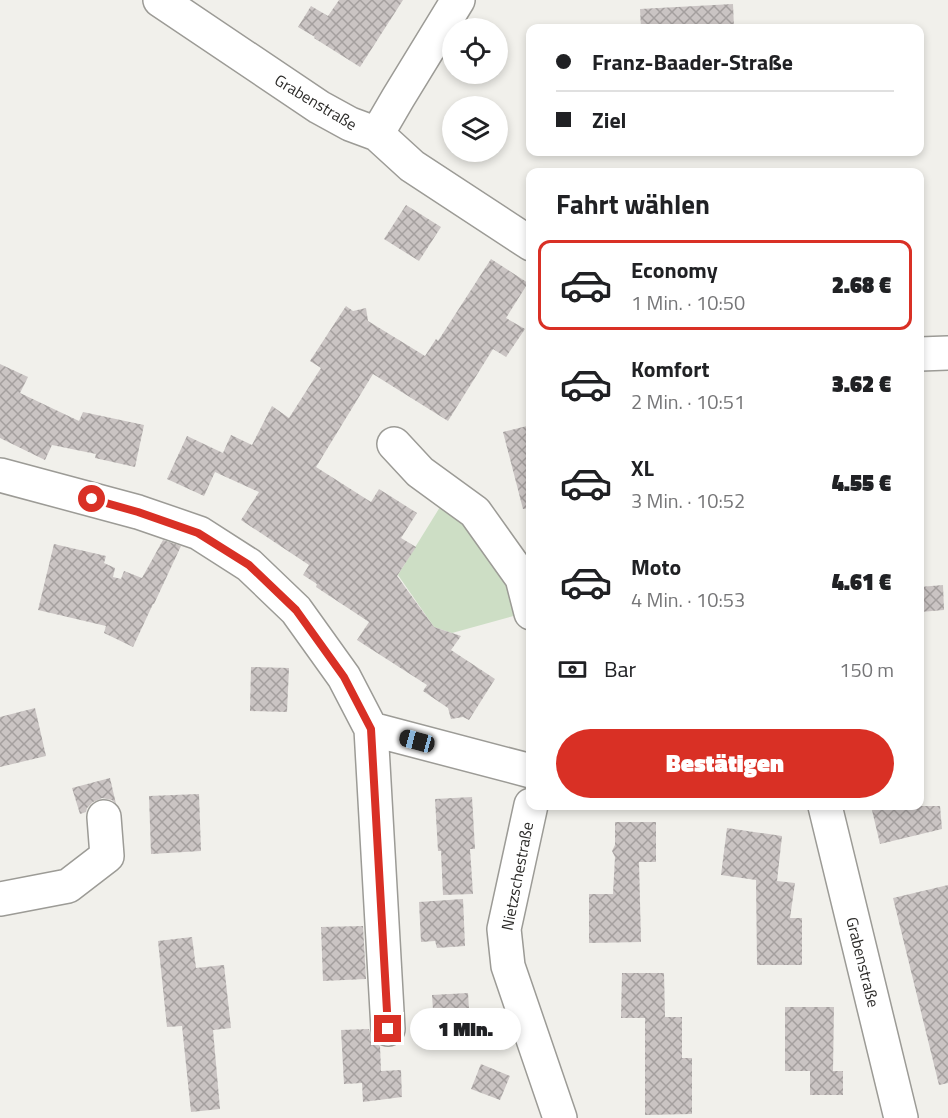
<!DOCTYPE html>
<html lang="de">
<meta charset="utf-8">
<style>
:root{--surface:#fff;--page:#f6f6f6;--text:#202124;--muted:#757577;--line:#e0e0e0;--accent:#d93025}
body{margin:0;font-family:"Titillium Web",sans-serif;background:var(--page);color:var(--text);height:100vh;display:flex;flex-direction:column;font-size:22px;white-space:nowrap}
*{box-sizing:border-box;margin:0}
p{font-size:20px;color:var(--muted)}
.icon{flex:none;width:33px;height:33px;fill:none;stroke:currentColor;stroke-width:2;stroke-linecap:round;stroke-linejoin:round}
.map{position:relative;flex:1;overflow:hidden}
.drawer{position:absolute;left:526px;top:168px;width:398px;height:642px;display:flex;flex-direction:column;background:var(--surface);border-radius:12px;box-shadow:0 3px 9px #0003}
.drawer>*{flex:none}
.hud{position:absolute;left:526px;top:24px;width:398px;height:132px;border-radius:12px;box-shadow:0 3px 9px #0003;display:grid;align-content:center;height:132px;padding:0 30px;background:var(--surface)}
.fabs{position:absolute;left:442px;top:18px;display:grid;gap:12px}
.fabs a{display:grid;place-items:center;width:66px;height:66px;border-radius:50%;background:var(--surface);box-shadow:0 3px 9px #0003;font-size:30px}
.end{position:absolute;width:27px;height:27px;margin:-14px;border:8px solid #d93025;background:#fff;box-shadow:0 0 0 3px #fff}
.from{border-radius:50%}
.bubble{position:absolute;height:42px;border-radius:21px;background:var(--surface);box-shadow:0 3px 9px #0003;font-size:20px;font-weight:800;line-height:42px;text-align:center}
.car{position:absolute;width:18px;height:36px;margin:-18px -9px;border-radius:8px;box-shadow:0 0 4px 2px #0007;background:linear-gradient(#222 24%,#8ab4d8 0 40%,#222 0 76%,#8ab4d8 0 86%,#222 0)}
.hud b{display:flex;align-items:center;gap:21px;height:57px;font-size:22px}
.hud b+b{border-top:2px solid var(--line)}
.hud i{width:15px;height:15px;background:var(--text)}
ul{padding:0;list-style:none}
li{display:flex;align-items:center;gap:18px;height:90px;margin:0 12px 9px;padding:0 18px;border:3px solid transparent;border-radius:12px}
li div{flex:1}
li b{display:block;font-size:22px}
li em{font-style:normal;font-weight:800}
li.selected{border-color:var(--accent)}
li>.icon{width:54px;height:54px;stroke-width:1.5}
h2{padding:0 30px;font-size:27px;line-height:72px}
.pay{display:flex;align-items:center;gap:15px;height:66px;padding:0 30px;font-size:22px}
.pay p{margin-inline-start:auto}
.primary-button{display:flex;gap:12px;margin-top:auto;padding:12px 30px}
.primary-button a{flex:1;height:69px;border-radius:36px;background:var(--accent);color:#fff;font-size:24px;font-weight:800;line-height:69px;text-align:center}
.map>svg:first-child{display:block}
.green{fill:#cddec5}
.building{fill:url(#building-cross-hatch)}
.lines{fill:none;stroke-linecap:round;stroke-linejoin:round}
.minor-casing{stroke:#9c9b96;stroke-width:36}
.minor{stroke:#fff;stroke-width:33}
.route{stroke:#d93025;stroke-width:8}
.labels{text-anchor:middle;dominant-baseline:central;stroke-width:6;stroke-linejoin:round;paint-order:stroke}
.street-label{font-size:16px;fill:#2c2b29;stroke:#fff}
</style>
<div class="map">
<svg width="948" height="1118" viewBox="0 0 948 1118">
<defs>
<pattern id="building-cross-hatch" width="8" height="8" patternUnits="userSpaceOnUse" patternTransform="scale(1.5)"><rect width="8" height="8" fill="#cac4c3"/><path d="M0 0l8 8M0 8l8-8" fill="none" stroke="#a49f9e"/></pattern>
</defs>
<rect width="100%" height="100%" fill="#f1f0eb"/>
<path class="green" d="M 440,507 L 478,534 L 506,572 L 517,615 L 452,633 L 434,627 L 398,575 Z"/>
<path class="building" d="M 339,0 L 403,0 L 360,67 L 314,38 L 315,37 L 298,27 L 311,6 L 328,16 Z
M 733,4 L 734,28 L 641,28 L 640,9 Z
M 406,205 L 441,227 L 419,261 L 384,239 Z
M 491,259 L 528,283 L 506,318 L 525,329 L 506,357 L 493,349 L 448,421 L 373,374 L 316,467 L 371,502 L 379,489 L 417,513 L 401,538 L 416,547 L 397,576 L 434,627 L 461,636 L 451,650 L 495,679 L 469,720 L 463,717 L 451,719 L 448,708 L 423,691 L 427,685 L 357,640 L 369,622 L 316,587 L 317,584 L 303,575 L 309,565 L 241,520 L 259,492 L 215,472 L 204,496 L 167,479 L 187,436 L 223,453 L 231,435 L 252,445 L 272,406 L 289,418 L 321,368 L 310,361 L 346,306 L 353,311 L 366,308 L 368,321 L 425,356 L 436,339 L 438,341 Z
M 0,364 L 28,377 L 15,403 L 20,393 L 79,421 L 83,412 L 144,425 L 135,467 L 95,458 L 96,454 L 52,445 L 45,460 L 0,438 Z
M 531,425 L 531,508 L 523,509 L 503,432 Z
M 163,540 L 181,546 L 154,604 L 153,604 L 133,647 L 104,633 L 106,626 L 38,610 L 54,544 L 106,556 L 104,563 L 115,568 L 113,577 L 121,579 L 124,571 L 142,578 Z
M 943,585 L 944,610 L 920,612 L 920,587 Z
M 251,667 L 289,668 L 287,712 L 250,711 Z
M 35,708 L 46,756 L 0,767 L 0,717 Z
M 110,778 L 116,804 L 112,800 L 102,798 L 93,802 L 87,808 L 86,812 L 80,814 L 72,788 Z
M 199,794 L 201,851 L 151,854 L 149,796 Z
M 472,797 L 475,849 L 470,849 L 473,894 L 443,895 L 441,851 L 438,851 L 435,799 Z
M 871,806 L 940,806 L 942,829 L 880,844 Z
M 615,822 L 656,822 L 656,862 L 639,862 L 641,942 L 589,943 L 589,894 L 613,894 L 615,857 L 612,851 L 615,845 Z
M 727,828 L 782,836 L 777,881 L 795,883 L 790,918 L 802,918 L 802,965 L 757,965 L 756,880 L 721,875 Z
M 948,885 L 948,1083 L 939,1085 L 893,898 Z
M 463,899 L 465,946 L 437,948 L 435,941 L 421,942 L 419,902 Z
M 363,926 L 366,979 L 323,981 L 321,927 Z
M 192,937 L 196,968 L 224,965 L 231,1028 L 213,1030 L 220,1109 L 191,1112 L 182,1026 L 167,1027 L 158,941 Z
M 622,973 L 664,973 L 665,1017 L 682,1017 L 682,1058 L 692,1058 L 692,1114 L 645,1115 L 645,1018 L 621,1018 Z
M 468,993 L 469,1009 L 471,1009 L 473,1042 L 438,1043 L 437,1034 L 429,1026 L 428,1015 L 433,1010 L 432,995 Z
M 785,1007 L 834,1007 L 833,1071 L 843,1071 L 843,1095 L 810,1095 L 810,1071 L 785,1071 Z
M 369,1029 L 372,1039 L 380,1046 L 381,1071 L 401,1070 L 402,1097 L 363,1102 L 362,1083 L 344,1084 L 341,1030 Z
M 481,1064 L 510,1076 L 500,1100 L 471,1089 Z"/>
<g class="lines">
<g class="minor-casing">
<path id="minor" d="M 160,0 L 319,107 L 350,124 L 377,134 L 412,166 L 531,244
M 377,134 L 398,98 L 458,0
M 920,354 L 948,353
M 394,444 L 420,472 L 475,512 L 522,578 L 531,613
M 0,475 L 138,512 L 199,533 L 249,565 L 296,610 L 344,677 L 371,729 L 531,771
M 371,729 L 388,1029
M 531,805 L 504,929 L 508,966 L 560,1118
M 825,806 L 901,1118
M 0,899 L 68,886 L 107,856 L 104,817"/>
</g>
<use href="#minor" class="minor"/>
</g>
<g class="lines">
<path class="route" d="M 92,499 L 138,512 L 198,533 L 249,565 L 296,610 L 344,677 L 371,729 L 388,1029"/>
</g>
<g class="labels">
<g class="street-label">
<text transform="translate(316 102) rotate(31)">Grabenstraße</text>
<text transform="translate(517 876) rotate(-79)">Nietzschestraße</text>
<text transform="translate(863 962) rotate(76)">Grabenstraße</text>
</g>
</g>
</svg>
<div class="fabs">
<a><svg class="icon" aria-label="locate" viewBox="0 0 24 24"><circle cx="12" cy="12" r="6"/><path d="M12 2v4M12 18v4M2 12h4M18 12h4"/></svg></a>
<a><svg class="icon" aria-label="layers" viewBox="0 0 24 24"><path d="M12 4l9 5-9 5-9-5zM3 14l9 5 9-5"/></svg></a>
</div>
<i class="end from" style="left:92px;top:499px"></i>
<i class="end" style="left:388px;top:1029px"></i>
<div class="bubble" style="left:410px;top:1008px;width:111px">1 Min.</div>
<i class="car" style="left:417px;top:741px;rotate:285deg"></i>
<div class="hud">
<b><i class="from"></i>Franz-Baader-Straße</b>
<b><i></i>Ziel</b>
</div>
<section class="drawer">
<h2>Fahrt wählen</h2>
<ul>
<li class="selected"><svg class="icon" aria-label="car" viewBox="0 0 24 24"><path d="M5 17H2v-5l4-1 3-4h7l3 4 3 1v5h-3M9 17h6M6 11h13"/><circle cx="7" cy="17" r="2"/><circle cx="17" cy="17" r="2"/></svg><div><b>Economy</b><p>1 Min. · 10:50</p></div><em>2.68 €</em></li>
<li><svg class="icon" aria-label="car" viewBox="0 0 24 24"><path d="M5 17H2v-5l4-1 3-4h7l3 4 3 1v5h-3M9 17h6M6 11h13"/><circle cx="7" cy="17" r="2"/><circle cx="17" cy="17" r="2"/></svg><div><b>Komfort</b><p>2 Min. · 10:51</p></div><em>3.62 €</em></li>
<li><svg class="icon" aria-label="car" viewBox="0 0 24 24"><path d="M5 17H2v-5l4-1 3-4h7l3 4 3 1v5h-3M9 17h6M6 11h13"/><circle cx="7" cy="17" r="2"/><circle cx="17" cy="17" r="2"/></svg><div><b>XL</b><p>3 Min. · 10:52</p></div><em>4.55 €</em></li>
<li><svg class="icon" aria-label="car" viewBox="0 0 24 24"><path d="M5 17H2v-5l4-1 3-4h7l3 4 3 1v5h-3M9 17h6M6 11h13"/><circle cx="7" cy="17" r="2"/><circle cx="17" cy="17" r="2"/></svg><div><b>Moto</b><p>4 Min. · 10:53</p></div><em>4.61 €</em></li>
</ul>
<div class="pay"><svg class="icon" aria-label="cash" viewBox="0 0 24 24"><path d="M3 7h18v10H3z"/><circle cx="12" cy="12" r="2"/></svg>Bar<p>150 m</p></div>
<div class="primary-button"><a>Bestätigen</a></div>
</section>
</div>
